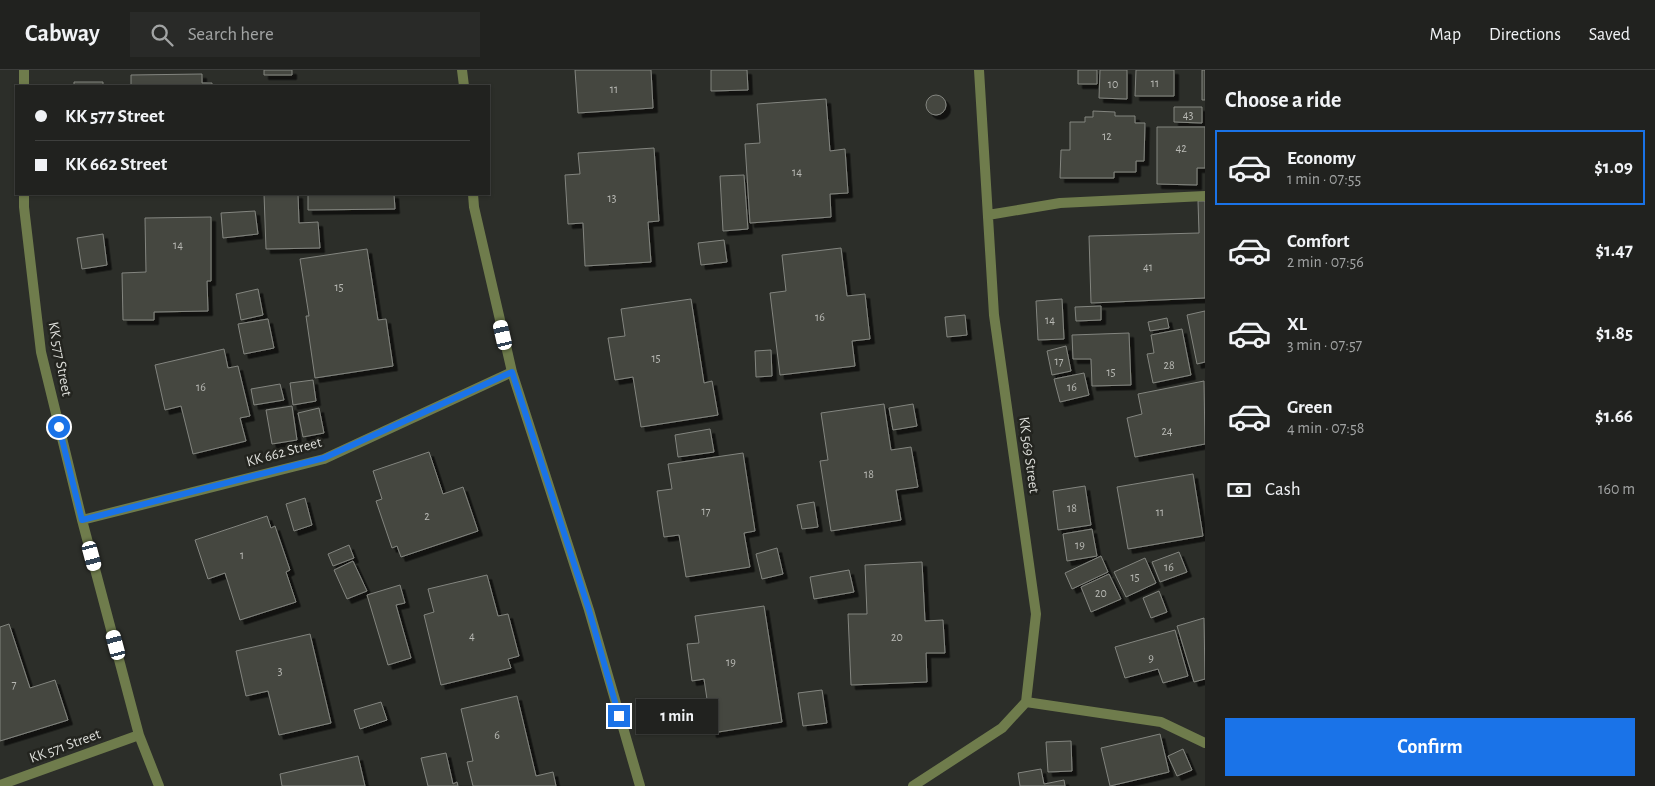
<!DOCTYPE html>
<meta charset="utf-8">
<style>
:root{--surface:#21221f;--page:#292a28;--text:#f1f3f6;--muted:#a2a4a4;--line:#3e3f3d;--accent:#1a73e8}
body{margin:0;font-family:"Alegreya Sans",sans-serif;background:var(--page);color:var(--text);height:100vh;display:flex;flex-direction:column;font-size:19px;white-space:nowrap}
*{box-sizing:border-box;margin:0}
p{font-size:16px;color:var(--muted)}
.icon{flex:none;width:28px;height:28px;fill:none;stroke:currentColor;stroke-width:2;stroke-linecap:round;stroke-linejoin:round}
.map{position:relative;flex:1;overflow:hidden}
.side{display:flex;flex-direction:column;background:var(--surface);width:450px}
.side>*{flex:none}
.banner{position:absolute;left:15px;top:15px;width:475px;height:110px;border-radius:0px;box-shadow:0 1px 4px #0004,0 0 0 1px var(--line);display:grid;align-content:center;height:110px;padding:0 20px;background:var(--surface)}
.end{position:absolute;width:22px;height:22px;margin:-11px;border:6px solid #1a73e8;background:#fff;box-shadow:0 0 0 2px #fff}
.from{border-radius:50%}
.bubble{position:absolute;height:35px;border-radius:0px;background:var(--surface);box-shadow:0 1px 4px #0004,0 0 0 1px var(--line);font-size:16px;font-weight:700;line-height:35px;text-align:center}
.car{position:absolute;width:15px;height:30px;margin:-15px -8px;border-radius:6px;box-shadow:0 0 4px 1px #0007;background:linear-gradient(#fff 24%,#345 0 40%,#fff 0 76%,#345 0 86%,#fff 0)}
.banner b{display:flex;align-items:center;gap:18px;height:48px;font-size:19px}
.banner b+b{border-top:1px solid var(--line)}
.banner i{width:12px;height:12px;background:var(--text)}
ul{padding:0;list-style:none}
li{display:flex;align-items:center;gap:15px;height:75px;margin:0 10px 8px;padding:0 10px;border:2px solid transparent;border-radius:0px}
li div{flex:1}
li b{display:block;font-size:19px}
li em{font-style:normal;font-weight:700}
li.selected{border-color:var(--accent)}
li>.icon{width:45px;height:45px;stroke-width:1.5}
h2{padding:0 20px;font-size:22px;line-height:60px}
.pay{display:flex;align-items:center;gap:12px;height:55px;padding:0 20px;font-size:19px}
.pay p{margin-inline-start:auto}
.button{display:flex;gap:10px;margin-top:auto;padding:10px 20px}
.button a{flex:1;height:58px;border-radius:0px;background:var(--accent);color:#fff;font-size:20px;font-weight:700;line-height:58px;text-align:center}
header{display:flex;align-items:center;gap:30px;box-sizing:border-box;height:70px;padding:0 25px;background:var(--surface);border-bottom:1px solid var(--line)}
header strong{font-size:24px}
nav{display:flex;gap:28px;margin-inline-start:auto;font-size:18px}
.search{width:350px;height:45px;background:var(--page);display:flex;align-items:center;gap:12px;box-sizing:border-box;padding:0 18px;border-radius:0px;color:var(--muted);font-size:19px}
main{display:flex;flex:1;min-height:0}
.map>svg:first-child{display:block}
.building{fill:#454741;stroke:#83857f;filter:url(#shadow)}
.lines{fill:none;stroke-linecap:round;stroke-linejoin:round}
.minor{stroke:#6f7c4c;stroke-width:10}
.route{stroke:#1a73e8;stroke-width:6}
.labels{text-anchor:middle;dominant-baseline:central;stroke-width:5;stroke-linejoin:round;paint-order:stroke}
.number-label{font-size:12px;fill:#b8b9b4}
.street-label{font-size:15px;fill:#dedfdb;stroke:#23241f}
</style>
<header>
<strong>Cabway</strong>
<div class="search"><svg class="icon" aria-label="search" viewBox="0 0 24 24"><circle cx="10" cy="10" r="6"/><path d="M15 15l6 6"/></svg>Search here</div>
<nav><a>Map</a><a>Directions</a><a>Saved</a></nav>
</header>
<main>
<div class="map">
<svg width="1205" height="716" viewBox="0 0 1205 716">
<defs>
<filter id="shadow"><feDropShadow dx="4.5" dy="4.5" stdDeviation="0" flood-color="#0009"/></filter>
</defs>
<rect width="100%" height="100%" fill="#2c2e29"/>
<path class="building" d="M 264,0 L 292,0 L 292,5 L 264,5 Z
M 575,0 L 651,0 L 653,38 L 578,43 Z
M 711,0 L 747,0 L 748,20 L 711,21 Z
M 1078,0 L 1097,0 L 1097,14 L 1078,14 Z
M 1100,0 L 1127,0 L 1127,29 L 1099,28 Z
M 1136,0 L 1174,0 L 1174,26 L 1135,26 Z
M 1202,0 L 1205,0 L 1205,30 L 1202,30 Z
M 202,4 L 202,13 L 212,13 L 212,16 L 131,16 L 131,5 Z
M 74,12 L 103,12 L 103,16 L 74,16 Z
M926 35a10 10 0 1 1 20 0a10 10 0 1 1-20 0Z
M 826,29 L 830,81 L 845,79 L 848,123 L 830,124 L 831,147 L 750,153 L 745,74 L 760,73 L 757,34 Z
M 1174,37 L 1202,37 L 1202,53 L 1174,52 Z
M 1093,41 L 1115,42 L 1115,46 L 1135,46 L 1135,53 L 1145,53 L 1144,91 L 1136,91 L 1136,102 L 1114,102 L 1114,108 L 1060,108 L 1061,80 L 1070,80 L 1070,52 L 1085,52 L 1085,47 L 1093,47 Z
M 1157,57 L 1205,57 L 1205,98 L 1197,98 L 1197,115 L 1157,114 Z
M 654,78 L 659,151 L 648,152 L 651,192 L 585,196 L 583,153 L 568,154 L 565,105 L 580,104 L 578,83 Z
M 744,105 L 748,159 L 723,161 L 720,106 Z
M 264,124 L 298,124 L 299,153 L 318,152 L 320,178 L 266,179 Z
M 308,124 L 394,124 L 395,139 L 308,140 Z
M 1198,131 L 1205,131 L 1205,228 L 1091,233 L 1089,166 L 1199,163 Z
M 255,141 L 258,164 L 223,168 L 221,143 Z
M 211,147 L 211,211 L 207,211 L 208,241 L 154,242 L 154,250 L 123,250 L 122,203 L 146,202 L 145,148 Z
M 103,164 L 107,195 L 82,199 L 77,168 Z
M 724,170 L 727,192 L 701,195 L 698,173 Z
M 841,178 L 847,226 L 865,224 L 870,269 L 852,271 L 855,296 L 780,305 L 770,223 L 786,221 L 782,185 Z
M 367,179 L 378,250 L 386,249 L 393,296 L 315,308 L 306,246 L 309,246 L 300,189 Z
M 258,219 L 263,245 L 241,250 L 236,224 Z
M 691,229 L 704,313 L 712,311 L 718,345 L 641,357 L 633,307 L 615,310 L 608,268 L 625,266 L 621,239 Z
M 1062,229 L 1064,269 L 1038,270 L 1036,231 Z
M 1101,236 L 1101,250 L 1076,251 L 1075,237 Z
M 1205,241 L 1205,292 L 1197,294 L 1187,245 Z
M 965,245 L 967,265 L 947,267 L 945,247 Z
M 1167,248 L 1169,258 L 1150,261 L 1148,252 Z
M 268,249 L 274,278 L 244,284 L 238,254 Z
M 1182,259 L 1191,305 L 1153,313 L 1147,284 L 1154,283 L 1151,265 Z
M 1129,263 L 1131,315 L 1092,316 L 1091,289 L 1073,289 L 1072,265 Z
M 1066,276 L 1071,301 L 1052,305 L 1047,281 Z
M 224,279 L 228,298 L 238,296 L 250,346 L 240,348 L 246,371 L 193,384 L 181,336 L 165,340 L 155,295 Z
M 771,280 L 772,306 L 756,307 L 755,281 Z
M 1084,303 L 1089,325 L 1060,332 L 1054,309 Z
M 313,310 L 316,331 L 293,335 L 290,313 Z
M 1204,311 L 1205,374 L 1135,387 L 1127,348 L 1142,344 L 1138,324 Z
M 280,314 L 284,330 L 254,335 L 251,319 Z
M 884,334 L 891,380 L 911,377 L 918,417 L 896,420 L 901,450 L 831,461 L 820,391 L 828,390 L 821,343 Z
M 913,334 L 917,356 L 893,360 L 889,338 Z
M 292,336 L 297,370 L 272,374 L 266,340 Z
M 319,338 L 324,363 L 303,367 L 298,343 Z
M 710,359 L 714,382 L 678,387 L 675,365 Z
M 429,382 L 443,424 L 463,417 L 478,461 L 401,487 L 397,476 L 392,478 L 376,431 L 382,429 L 373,401 Z
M 743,383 L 755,461 L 744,463 L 750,497 L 686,507 L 679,465 L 664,467 L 657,421 L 672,419 L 668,394 Z
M 1193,404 L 1203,466 L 1128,479 L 1117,417 Z
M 1085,416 L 1091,455 L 1058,460 L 1053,421 Z
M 305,428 L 312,455 L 294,461 L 286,434 Z
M 814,432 L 818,457 L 802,459 L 797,435 Z
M 267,446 L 271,458 L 275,456 L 290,500 L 286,502 L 296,532 L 240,550 L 225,503 L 208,509 L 195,470 Z
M 1092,459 L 1097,486 L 1067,491 L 1063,464 Z
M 349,475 L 354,488 L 333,496 L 328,484 Z
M 777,478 L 783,504 L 762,509 L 756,484 Z
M 1179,482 L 1187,502 L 1160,512 L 1152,492 Z
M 1101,486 L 1108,502 L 1072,519 L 1065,503 Z
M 1145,488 L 1156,513 L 1126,527 L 1114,502 Z
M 353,491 L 367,521 L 347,529 L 334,500 Z
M 922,492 L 925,551 L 943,550 L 945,583 L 926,583 L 927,612 L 851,615 L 848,544 L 867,544 L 865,495 Z
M 849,500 L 854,522 L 814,529 L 810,507 Z
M 1109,504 L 1121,529 L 1091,542 L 1081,517 Z
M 487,505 L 498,546 L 508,544 L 519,586 L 508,589 L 511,598 L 441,615 L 424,545 L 434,542 L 428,519 Z
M 400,515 L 405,533 L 396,535 L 411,588 L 388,595 L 367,525 Z
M 1159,521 L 1167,542 L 1151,548 L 1143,528 Z
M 764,536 L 782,652 L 712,663 L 704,609 L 692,611 L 687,574 L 699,573 L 695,546 Z
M 1204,548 L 1205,609 L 1194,612 L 1177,556 Z
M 9,554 L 30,618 L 55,610 L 68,650 L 0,671 L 0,557 Z
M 1175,560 L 1188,606 L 1163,613 L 1158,599 L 1125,608 L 1115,577 Z
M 310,564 L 331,653 L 279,665 L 268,621 L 246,626 L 236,581 Z
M 822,620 L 827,653 L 803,656 L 798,623 Z
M 517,626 L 536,706 L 553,702 L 556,716 L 473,716 L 467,692 L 473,691 L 461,639 Z
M 381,632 L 387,650 L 360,659 L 354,640 Z
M 1160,664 L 1169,702 L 1110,716 L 1101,678 Z
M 1071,671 L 1072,701 L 1048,702 L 1046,672 Z
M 1183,679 L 1192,700 L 1177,706 L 1168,686 Z
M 446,683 L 453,714 L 457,712 L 458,716 L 428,716 L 421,688 Z
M 358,686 L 365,716 L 282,716 L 280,704 Z
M 1041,699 L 1044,714 L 1064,710 L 1065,716 L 1020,716 L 1018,703 Z"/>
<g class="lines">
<path class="minor" d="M 462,0 L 464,16
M 24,16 L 24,0
M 24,124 L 24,137 L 41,282 L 82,450 L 139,665 L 159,716
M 473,124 L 474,137 L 512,302 L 589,540 L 640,716
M 988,145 L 1060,133 L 1205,126
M 82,450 L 324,389 L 512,302
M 1026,632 L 1161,652 L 1205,673
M 0,715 L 139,665
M 913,716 L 1002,658 L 1026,632 L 1036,544 L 994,245 L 979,0"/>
</g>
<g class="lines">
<path class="route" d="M 59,357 L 82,450 L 324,388 L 512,302 L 589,540 L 619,646"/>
</g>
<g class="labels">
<g class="number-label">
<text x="1155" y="13">11</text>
<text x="1113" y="14">10</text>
<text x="614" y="19">11</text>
<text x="1188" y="45">43</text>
<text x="1107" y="66">12</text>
<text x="1181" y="78">42</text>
<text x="797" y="102">14</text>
<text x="612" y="128">13</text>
<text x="178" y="175">14</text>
<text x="1148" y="197">41</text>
<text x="339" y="217">15</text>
<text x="820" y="247">16</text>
<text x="1050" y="250">14</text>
<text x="656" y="288">15</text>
<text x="1059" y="291">17</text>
<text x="1169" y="295">28</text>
<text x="1111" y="302">15</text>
<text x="201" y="317">16</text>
<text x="1072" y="317">16</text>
<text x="1167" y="361">24</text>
<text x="869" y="404">18</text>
<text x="1072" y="438">18</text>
<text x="706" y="441">17</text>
<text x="1160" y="442">11</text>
<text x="427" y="446">2</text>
<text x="1080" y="475">19</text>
<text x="242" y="485">1</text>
<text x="1169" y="497">16</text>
<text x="1135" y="507">15</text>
<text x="1101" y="523">20</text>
<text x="472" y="566">4</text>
<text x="897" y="567">20</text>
<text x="1151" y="588">9</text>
<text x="731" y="592">19</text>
<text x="280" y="601">3</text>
<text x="14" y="614">7</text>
<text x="497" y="665">6</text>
</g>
<g class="street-label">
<text transform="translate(60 289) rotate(79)">KK 577 Street</text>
<text transform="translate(284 382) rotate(-15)">KK 662 Street</text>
<text transform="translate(1029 385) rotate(82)">KK 569 Street</text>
<text transform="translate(65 676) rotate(-20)">KK 571 Street</text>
</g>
</g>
</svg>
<i class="end from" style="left:59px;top:357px"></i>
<i class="end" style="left:619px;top:646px"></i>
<div class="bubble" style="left:636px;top:629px;width:82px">1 min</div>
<i class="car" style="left:503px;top:265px;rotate:347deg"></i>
<i class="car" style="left:92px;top:486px;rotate:165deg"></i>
<i class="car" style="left:116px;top:575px;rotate:345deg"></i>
<div class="banner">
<b><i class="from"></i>KK 577 Street</b>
<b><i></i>KK 662 Street</b>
</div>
</div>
<section class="side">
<h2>Choose a ride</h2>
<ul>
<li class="selected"><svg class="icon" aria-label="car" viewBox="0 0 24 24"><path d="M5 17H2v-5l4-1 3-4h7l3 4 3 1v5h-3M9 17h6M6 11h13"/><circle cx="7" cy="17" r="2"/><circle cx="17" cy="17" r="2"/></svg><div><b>Economy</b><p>1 min · 07:55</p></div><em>$1.09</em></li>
<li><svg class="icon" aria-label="car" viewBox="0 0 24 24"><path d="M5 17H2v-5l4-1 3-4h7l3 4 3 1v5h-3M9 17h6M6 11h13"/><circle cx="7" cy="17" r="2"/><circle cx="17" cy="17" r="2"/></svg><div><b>Comfort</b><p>2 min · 07:56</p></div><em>$1.47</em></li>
<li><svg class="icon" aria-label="car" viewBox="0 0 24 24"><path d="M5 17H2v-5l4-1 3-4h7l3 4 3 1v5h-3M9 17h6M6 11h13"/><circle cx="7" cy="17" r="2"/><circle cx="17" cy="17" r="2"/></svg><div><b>XL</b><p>3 min · 07:57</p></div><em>$1.85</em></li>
<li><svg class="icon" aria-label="car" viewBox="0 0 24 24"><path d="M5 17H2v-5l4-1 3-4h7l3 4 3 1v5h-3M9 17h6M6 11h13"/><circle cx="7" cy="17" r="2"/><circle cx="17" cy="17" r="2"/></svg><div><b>Green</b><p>4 min · 07:58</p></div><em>$1.66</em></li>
</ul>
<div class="pay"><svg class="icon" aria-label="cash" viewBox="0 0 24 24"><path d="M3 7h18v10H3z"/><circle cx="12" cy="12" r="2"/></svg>Cash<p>160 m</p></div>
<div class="button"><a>Confirm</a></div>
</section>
</main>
